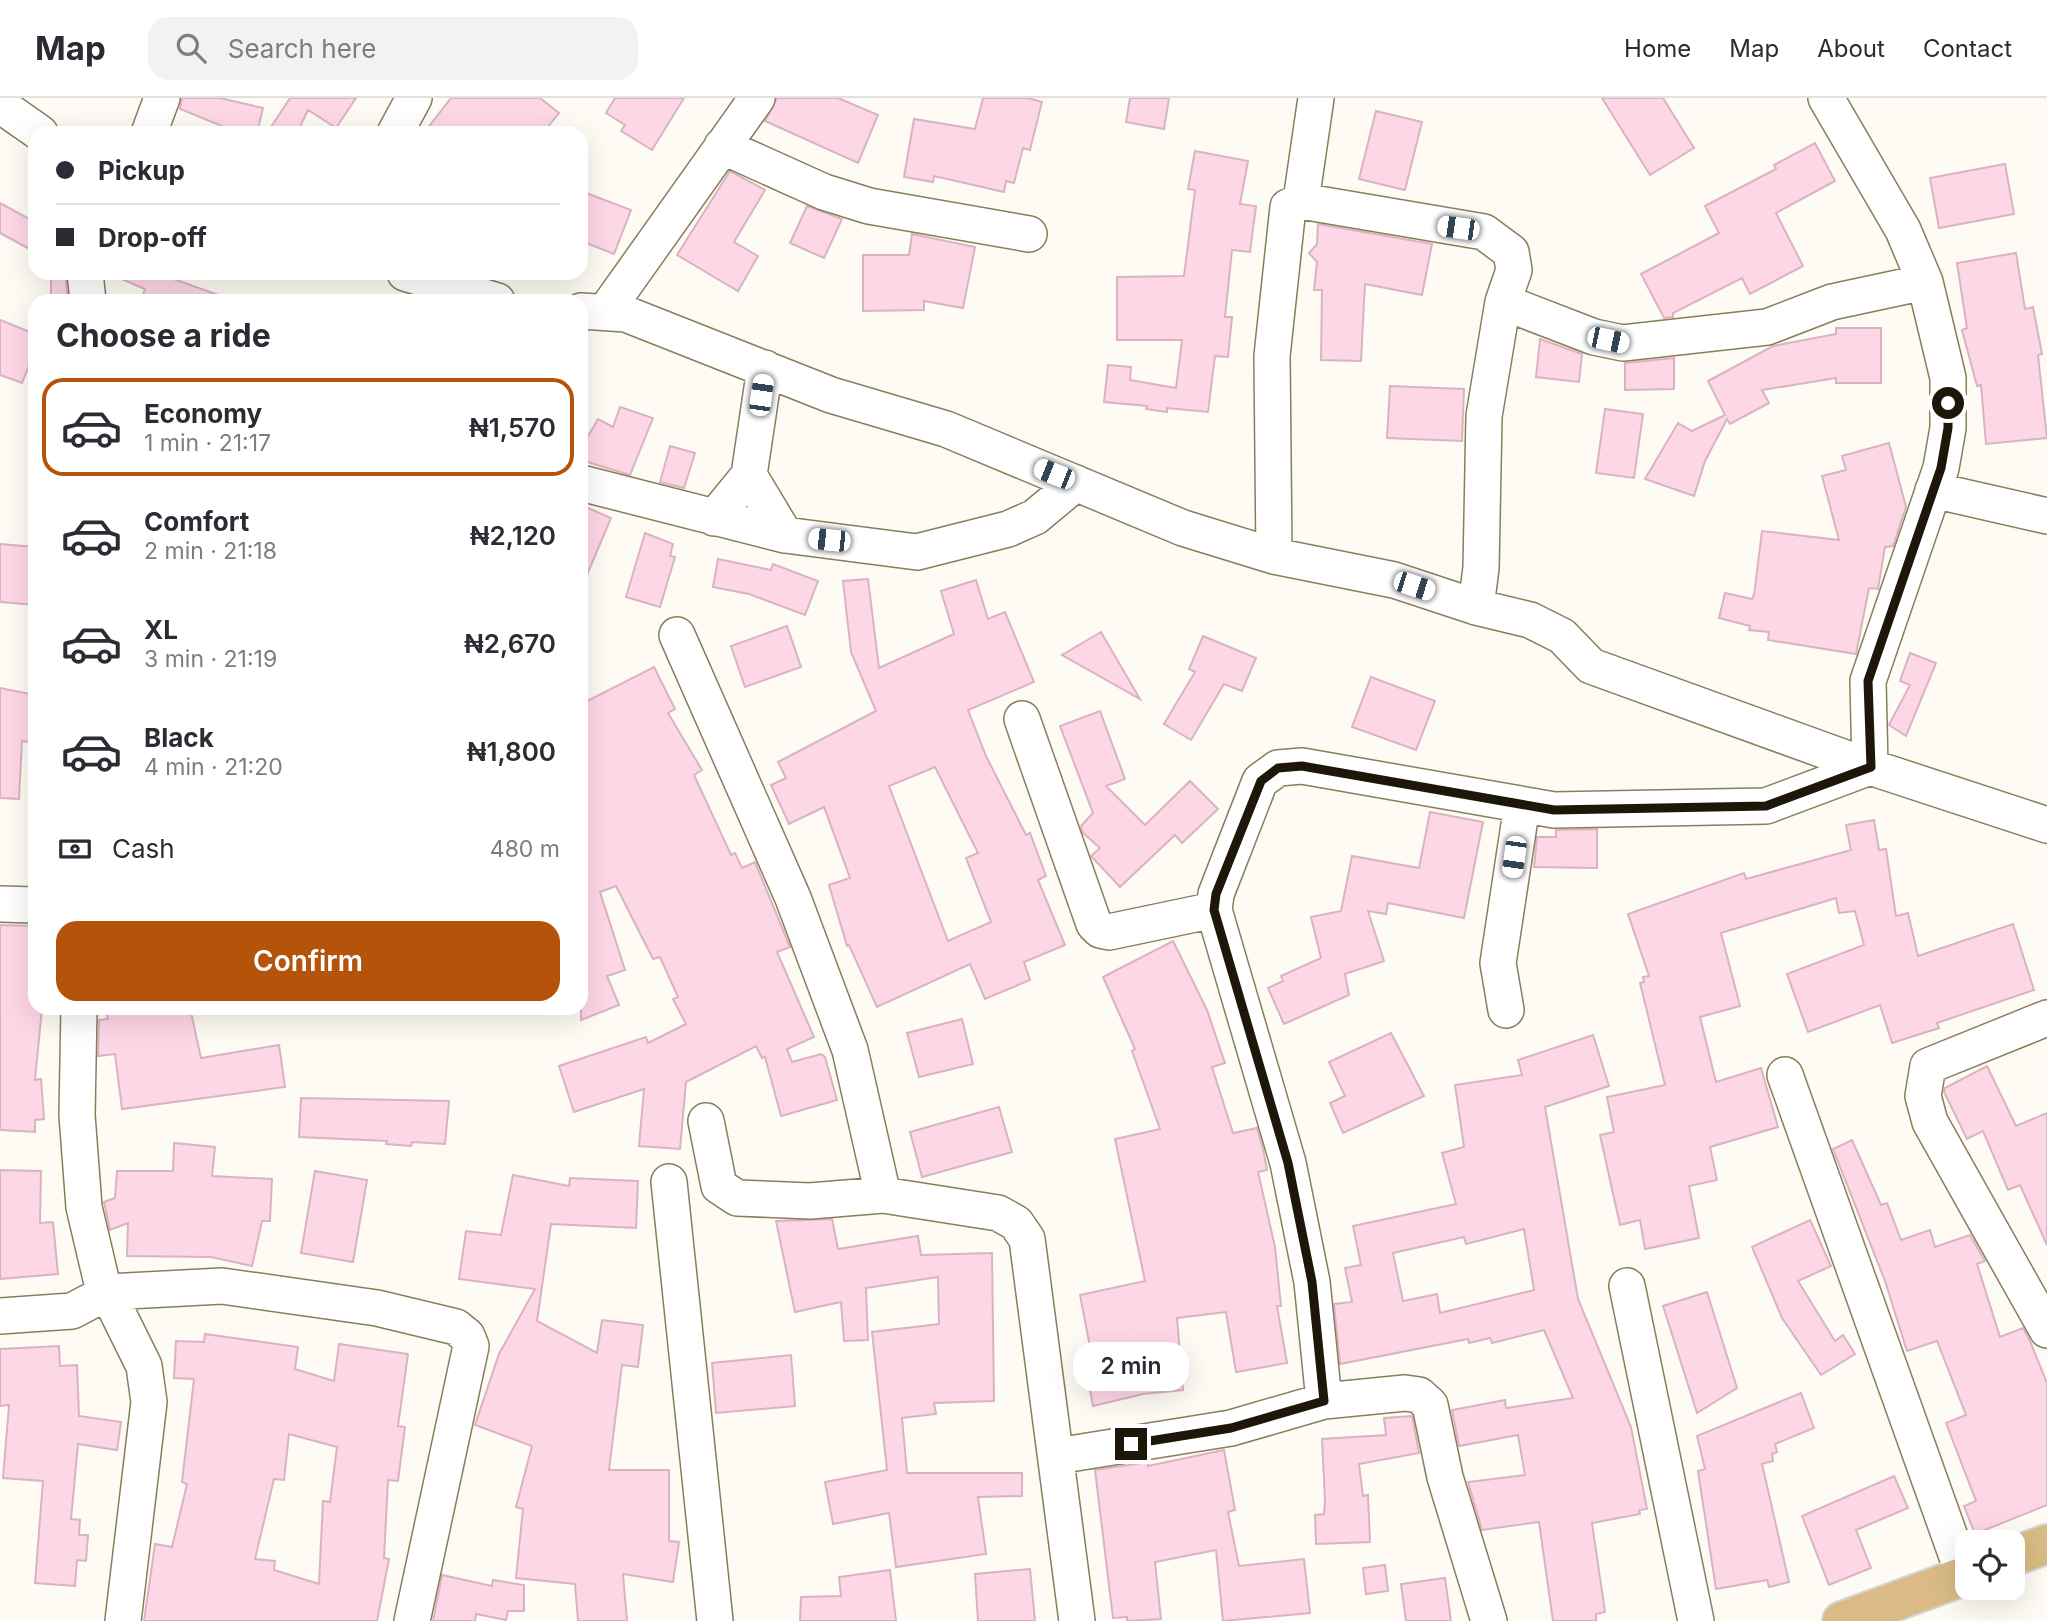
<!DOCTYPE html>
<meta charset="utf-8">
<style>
:root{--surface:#fff;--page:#f2f2f3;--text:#2b2b33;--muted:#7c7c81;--line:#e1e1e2;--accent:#b45309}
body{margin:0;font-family:Inter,sans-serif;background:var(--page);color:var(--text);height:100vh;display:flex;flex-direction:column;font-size:26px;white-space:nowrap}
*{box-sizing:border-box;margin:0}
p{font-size:23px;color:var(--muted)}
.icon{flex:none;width:38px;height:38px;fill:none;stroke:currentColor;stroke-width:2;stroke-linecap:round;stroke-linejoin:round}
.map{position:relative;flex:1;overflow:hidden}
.side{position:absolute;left:28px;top:196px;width:560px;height:721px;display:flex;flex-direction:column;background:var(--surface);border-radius:21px;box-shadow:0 7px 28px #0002}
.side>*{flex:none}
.banner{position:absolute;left:28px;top:28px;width:560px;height:154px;border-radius:21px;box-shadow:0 7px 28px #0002;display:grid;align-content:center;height:154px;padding:0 28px;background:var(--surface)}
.fabs{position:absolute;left:1955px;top:1432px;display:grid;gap:14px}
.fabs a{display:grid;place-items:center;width:70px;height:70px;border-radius:14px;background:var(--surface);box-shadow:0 7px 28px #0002;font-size:35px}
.end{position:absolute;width:32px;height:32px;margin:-16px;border:9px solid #1c170a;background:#fff;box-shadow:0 0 0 4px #fff}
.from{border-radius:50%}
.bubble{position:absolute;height:49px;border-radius:21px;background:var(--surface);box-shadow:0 7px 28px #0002;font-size:23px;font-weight:600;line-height:49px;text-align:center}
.car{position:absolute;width:21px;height:42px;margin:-21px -10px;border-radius:9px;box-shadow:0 0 5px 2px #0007;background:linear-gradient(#fff 24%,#345 0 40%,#fff 0 76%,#345 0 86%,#fff 0)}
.banner b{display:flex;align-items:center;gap:24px;height:66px;font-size:26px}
.banner b+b{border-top:2px solid var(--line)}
.banner i{width:18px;height:18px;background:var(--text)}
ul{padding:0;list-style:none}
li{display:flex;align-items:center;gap:21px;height:98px;margin:0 14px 10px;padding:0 14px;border:4px solid transparent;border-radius:21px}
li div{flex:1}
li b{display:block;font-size:26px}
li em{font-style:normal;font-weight:600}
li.current{border-color:var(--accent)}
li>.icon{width:63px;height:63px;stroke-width:1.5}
h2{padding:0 28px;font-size:32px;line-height:84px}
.pay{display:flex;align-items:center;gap:18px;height:77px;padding:0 28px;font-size:26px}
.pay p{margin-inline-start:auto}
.cta{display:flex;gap:14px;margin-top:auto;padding:14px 28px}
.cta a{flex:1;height:80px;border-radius:21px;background:var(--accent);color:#fff;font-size:28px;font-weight:600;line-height:80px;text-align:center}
header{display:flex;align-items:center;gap:42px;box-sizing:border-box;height:98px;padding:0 35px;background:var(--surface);border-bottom:2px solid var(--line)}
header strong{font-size:33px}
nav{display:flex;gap:38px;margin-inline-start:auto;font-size:24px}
.search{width:490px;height:63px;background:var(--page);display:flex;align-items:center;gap:18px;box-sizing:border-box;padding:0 24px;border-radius:21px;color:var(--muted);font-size:26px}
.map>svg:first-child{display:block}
.building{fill:#fed7e7;stroke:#dab3c2;stroke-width:2;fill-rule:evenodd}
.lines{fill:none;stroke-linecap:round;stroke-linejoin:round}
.minor-casing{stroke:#897d5b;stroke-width:38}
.major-casing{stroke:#d6d5d3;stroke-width:42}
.minor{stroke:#fff;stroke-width:35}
.major{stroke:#dabb85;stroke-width:38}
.route{stroke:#1c170a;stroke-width:9}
</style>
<header>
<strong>Map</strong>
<div class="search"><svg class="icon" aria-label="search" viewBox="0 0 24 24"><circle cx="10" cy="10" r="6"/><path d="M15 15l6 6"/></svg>Search here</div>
<nav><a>Home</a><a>Map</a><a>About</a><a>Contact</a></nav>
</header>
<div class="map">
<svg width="2047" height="1523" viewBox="0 0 2047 1523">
<rect width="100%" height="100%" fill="#fdfbf3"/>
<path class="building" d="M 182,0 L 220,0 L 263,10 L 257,35 L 220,35 L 222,28 L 180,11 Z
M 290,0 L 356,0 L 336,30 L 308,12 L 297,35 L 284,35 L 271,29 Z
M 451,0 L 540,0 L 559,15 L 543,35 L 424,35 Z
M 615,0 L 684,0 L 652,52 L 621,33 L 625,27 L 606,15 Z
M 777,0 L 838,0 L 878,17 L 858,65 L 765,23 Z
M 983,0 L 1028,0 L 1042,4 L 1030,52 L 1023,50 L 1014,85 L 1006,83 L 1004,94 L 934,78 L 933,84 L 904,79 L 914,21 L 975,31 Z
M 1130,0 L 1169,0 L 1164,31 L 1126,24 Z
M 1602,0 L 1663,0 L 1694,50 L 1650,77 Z
M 1376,13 L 1422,24 L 1405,92 L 1359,81 Z
M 1815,45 L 1835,83 L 1776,115 L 1803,168 L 1750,196 L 1742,180 L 1673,215 L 1673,219 L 1664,220 L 1641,176 L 1719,135 L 1705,108 L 1776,71 L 1774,67 Z
M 1195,53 L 1248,63 L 1240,106 L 1256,108 L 1250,154 L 1232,152 L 1225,219 L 1232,219 L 1228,259 L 1215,258 L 1208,314 L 1167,310 L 1167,314 L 1146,311 L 1147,308 L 1104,304 L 1108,267 L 1131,269 L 1130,282 L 1176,290 L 1182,242 L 1117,242 L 1117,179 L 1184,178 L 1195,92 L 1188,91 Z
M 2005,66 L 2014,116 L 1939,130 L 1930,80 Z
M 730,73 L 765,92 L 734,144 L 758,158 L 738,193 L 677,157 Z
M 581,93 L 631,112 L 614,156 L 581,143 Z
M 0,105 L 35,124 L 35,154 L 0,135 Z
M 807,108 L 842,121 L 824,160 L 790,145 Z
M 1318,126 L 1432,146 L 1422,197 L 1365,186 L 1361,263 L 1321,262 L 1322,192 L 1314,192 L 1317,164 L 1309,155 L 1317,146 Z
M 912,136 L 975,149 L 963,210 L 924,203 L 924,212 L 863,213 L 863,157 L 909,157 Z
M 2016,155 L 2025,211 L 2033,209 L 2042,256 L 2038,257 L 2047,340 L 1986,346 L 1981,287 L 1977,288 L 1962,232 L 1967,230 L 1957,165 Z
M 51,175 L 65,175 L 68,203 L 51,203 Z
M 108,175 L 157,175 L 227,200 L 226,203 L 141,203 L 145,191 Z
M 0,222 L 35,236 L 35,253 L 22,285 L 0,277 Z
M 1836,230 L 1881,230 L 1881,285 L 1836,285 L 1836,280 L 1762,292 L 1769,305 L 1730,326 L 1727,321 L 1705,363 L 1694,398 L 1645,381 L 1678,325 L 1692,333 L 1725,317 L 1708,283 L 1773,248 L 1836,236 Z
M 1540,241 L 1582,256 L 1579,284 L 1536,279 Z
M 1674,260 L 1674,291 L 1625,292 L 1625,265 Z
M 1390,288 L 1464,291 L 1462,343 L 1387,340 Z
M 620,309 L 653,320 L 630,377 L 581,362 L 581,350 L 598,321 L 613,329 Z
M 1605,311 L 1643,316 L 1634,380 L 1596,375 Z
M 1889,345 L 1906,409 L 1893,448 L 1885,449 L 1878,491 L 1869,490 L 1856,556 L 1768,542 L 1769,534 L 1749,532 L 1750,528 L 1719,520 L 1725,495 L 1752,501 L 1754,497 L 1762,433 L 1839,442 L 1822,378 L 1846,372 L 1842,358 Z
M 670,348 L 695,355 L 684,390 L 660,384 Z
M 581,407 L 611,420 L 581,491 Z
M 645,435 L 673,446 L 670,458 L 675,459 L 660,509 L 626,499 Z
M 0,446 L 35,449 L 35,507 L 0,504 Z
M 718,461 L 771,472 L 773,466 L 818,483 L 805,517 L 749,496 L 713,489 Z
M 868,481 L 879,570 L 954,536 L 941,493 L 976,482 L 988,521 L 1005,514 L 1034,584 L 968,612 L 986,658 L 1026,737 L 1030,735 L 1046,778 L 1038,782 L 1065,847 L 1024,864 L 1030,882 L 985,901 L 970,866 L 877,909 L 849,847 L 847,848 L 829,787 L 850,780 L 824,709 L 789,726 L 771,687 L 786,680 L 778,664 L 876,613 L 851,554 L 843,483 ZM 935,669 L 978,755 L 966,760 L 991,824 L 948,843 L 889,688 Z
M 787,528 L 801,569 L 745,589 L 731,548 Z
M 1101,534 L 1140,601 L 1062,557 Z
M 1203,538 L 1256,560 L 1242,593 L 1224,586 L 1191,642 L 1164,626 L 1195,574 L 1189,571 Z
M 1910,555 L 1936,565 L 1906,638 L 1889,627 L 1910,587 L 1900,583 Z
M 654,569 L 675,611 L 668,615 L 702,672 L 694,677 L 731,757 L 735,755 L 742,770 L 755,764 L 790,849 L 777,854 L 814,939 L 787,951 L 792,964 L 821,956 L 825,959 L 837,1002 L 781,1018 L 765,959 L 762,960 L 756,948 L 686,984 L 680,1051 L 639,1048 L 644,991 L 574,1014 L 559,968 L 646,939 L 648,945 L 686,926 L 673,901 L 678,899 L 660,859 L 653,861 L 616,788 L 600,794 L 625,872 L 607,878 L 619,907 L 581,922 L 581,606 Z
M 1371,579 L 1435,603 L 1416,652 L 1352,629 Z
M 0,590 L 35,597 L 35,645 L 22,643 L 19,701 L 0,700 Z
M 1100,613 L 1125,681 L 1106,688 L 1145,727 L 1190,683 L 1218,711 L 1182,745 L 1175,737 L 1120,789 L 1091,758 L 1100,750 L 1083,735 L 1081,728 L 1093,715 L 1060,628 Z
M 1430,714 L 1483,724 L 1464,820 L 1388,805 L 1386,816 L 1368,813 L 1384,863 L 1345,876 L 1349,897 L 1284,926 L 1268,890 L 1283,883 L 1281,878 L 1321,860 L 1311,819 L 1341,813 L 1352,758 L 1419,770 Z
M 1874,722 L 1879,752 L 1886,751 L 1896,818 L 1908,815 L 1918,858 L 2013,826 L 2034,892 L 1937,925 L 1939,930 L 1892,945 L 1880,907 L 1808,934 L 1787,876 L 1864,847 L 1855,813 L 1839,815 L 1836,800 L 1721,835 L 1740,908 L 1700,919 L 1716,984 L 1761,970 L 1778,1029 L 1710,1049 L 1717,1082 L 1689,1088 L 1699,1140 L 1645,1151 L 1640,1122 L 1620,1127 L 1600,1037 L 1614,1034 L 1607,999 L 1665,987 L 1640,885 L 1644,884 L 1643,879 L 1649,878 L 1628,816 L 1744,775 L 1746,781 L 1851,752 L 1846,727 Z
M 1597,731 L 1597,770 L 1534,769 L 1537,739 L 1556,739 L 1556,732 Z
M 0,827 L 35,828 L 35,910 L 42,910 L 35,982 L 41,981 L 44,1021 L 35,1022 L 35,1034 L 0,1032 Z
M 1173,843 L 1207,912 L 1225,965 L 1212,969 L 1233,1035 L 1257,1030 L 1263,1051 L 1267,1072 L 1258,1074 L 1275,1149 L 1281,1208 L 1277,1208 L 1287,1265 L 1236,1274 L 1226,1214 L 1177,1220 L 1183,1292 L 1143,1296 L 1093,1308 L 1082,1250 L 1090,1249 L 1080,1197 L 1145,1183 L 1115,1041 L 1160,1031 L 1132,953 L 1135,951 L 1103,879 Z
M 105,910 L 190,910 L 201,960 L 279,947 L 285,989 L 122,1011 L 115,956 L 98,958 L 99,922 L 108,921 Z
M 962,921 L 973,966 L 919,979 L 907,935 Z
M 1391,935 L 1424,998 L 1343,1035 L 1330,1005 L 1345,998 L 1329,964 Z
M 1593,937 L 1609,988 L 1545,1009 L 1578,1201 L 1631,1329 L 1647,1411 L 1639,1412 L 1640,1416 L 1592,1425 L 1605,1514 L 1596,1516 L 1596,1523 L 1553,1523 L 1539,1424 L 1482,1432 L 1468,1384 L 1525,1377 L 1518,1337 L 1459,1348 L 1452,1312 L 1505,1302 L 1506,1310 L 1573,1300 L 1544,1232 L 1492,1245 L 1490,1240 L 1469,1245 L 1468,1241 L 1340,1266 L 1334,1206 L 1352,1204 L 1345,1170 L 1361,1167 L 1353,1128 L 1456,1106 L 1442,1055 L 1464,1049 L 1455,987 L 1522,977 L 1518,962 ZM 1524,1131 L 1534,1192 L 1440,1215 L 1437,1196 L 1403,1203 L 1393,1155 L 1464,1139 L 1466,1146 Z
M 1987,968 L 2016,1028 L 2047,1015 L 2047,1147 L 2020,1087 L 2008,1092 L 1983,1033 L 1967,1041 L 1944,994 L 1945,990 Z
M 301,1000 L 449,1003 L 445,1046 L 412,1044 L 411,1048 L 386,1046 L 387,1043 L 299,1039 Z
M 999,1009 L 1012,1054 L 922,1079 L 910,1034 Z
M 1852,1042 L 1881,1107 L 1887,1105 L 1901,1142 L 1930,1132 L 1935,1149 L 1970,1137 L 1985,1163 L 1977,1166 L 2000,1239 L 2023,1230 L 2030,1243 L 2047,1285 L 2047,1407 L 1975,1436 L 1964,1408 L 1976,1403 L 1946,1325 L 1966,1317 L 1937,1243 L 1907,1253 L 1885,1183 L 1833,1051 Z
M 174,1045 L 215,1049 L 212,1078 L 272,1081 L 270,1123 L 262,1123 L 252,1168 L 211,1159 L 127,1158 L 128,1125 L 110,1132 L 104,1104 L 115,1100 L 117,1073 L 173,1073 Z
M 0,1072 L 41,1073 L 40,1125 L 53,1124 L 58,1176 L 0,1181 Z
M 315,1073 L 367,1082 L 353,1164 L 301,1155 Z
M 513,1077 L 569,1088 L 570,1080 L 638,1083 L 636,1130 L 551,1126 L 537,1223 L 597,1255 L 602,1222 L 643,1227 L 638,1269 L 622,1267 L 609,1372 L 669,1372 L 669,1443 L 679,1444 L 673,1484 L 623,1476 L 627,1523 L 578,1523 L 575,1486 L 516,1480 L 523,1411 L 516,1409 L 532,1348 L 475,1327 L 499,1256 L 535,1191 L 459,1181 L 466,1133 L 501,1137 Z
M 832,1121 L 838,1151 L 918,1138 L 921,1157 L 992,1155 L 994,1303 L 934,1305 L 936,1316 L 902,1320 L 907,1375 L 1022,1375 L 1022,1398 L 978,1399 L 986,1456 L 896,1469 L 889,1415 L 833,1426 L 825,1384 L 887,1372 L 872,1234 L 939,1226 L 938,1179 L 866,1190 L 868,1242 L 844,1243 L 841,1204 L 795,1214 L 776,1123 Z
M 1810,1122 L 1831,1168 L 1798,1183 L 1835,1243 L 1843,1237 L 1855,1256 L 1821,1277 L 1782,1220 L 1752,1149 Z
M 1707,1194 L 1737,1290 L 1697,1315 L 1663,1208 Z
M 205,1236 L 298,1249 L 295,1271 L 334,1283 L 339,1246 L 408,1256 L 398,1328 L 405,1329 L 398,1383 L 388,1382 L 384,1460 L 389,1461 L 377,1523 L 144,1523 L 155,1446 L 172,1449 L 187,1386 L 182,1384 L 194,1281 L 174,1280 L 176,1243 L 204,1244 ZM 289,1336 L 337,1349 L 330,1404 L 323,1403 L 319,1486 L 274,1472 L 275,1463 L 255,1461 L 274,1381 L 284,1382 Z
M 59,1248 L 60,1268 L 77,1267 L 79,1318 L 121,1324 L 117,1352 L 78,1346 L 71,1421 L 80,1422 L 79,1437 L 88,1437 L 86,1463 L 77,1462 L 75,1488 L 35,1485 L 43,1383 L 3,1380 L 9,1307 L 0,1308 L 0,1251 Z
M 791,1257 L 795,1308 L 716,1315 L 712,1265 Z
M 1801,1295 L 1814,1330 L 1775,1346 L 1777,1354 L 1772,1356 L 1773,1363 L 1762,1366 L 1789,1484 L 1769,1489 L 1767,1482 L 1716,1491 L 1698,1373 L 1705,1371 L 1697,1338 Z
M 1412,1318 L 1419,1355 L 1359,1366 L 1363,1398 L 1368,1397 L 1370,1444 L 1316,1446 L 1315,1417 L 1324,1416 L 1325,1402 L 1322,1341 L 1386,1337 L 1384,1320 Z
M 1224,1352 L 1235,1412 L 1228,1414 L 1239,1468 L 1304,1461 L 1310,1515 L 1223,1523 L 1216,1452 L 1155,1464 L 1161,1521 L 1127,1523 L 1127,1519 L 1113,1520 L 1095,1372 L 1148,1364 L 1148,1368 Z
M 1894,1378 L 1908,1410 L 1856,1432 L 1871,1470 L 1829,1487 L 1802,1418 Z
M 1385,1467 L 1388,1493 L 1366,1496 L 1363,1470 Z
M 1030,1471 L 1035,1523 L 978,1523 L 975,1476 Z
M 890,1472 L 896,1523 L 800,1523 L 801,1499 L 841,1498 L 839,1479 Z
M 442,1477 L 492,1488 L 493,1482 L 524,1487 L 524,1513 L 508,1513 L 506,1522 L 476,1516 L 475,1523 L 433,1523 Z
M 1445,1480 L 1451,1523 L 1406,1523 L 1401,1486 Z"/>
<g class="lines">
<g class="minor-casing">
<path id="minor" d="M 1826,0 L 1903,132 L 1925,184 L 1948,280 L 1948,330 L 1941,370 L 1868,583 L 1870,669
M 0,7 L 40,35
M 149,35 L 162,0
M 395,35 L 414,0
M 722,48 L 824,94 L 869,108 L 1029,136
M 1301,103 L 1316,0
M 85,175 L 88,203
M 405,175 L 497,203
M 1503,204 L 1594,239 L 1623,245 L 1767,229 L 1832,204 L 1925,184
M 581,213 L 626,216 L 831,297 L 946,331 L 1183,430 L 1274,458 L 1394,482 L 1476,509 L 1530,522 L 1562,538 L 1591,568 L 1870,669 L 2047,727
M 605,214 L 757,0
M 749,377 L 785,437
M 581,385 L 785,437 L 917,454 L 1008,431 L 1035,419 L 1076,385
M 1933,392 L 2047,418
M 714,420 L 749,377 L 765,270
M 1274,458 L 1272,258 L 1288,109 L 1301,103 L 1484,134 L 1511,154 L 1514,172 L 1503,204 L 1484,318 L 1481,470 L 1476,509
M 677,537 L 793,800 L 850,952 L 883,1097
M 1022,621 L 1094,826 L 1100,832 L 1109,834 L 1214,812
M 0,806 L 35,807
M 79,910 L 77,1017 L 84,1109 L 101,1181 L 144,1268 L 149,1304 L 123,1523
M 1506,912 L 1498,865 L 1522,707
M 2047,920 L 1928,968 L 1923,998 L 1930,1024 L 2047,1232
M 1785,977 L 1964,1478
M 706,1023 L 719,1088 L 737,1100 L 810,1103 L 883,1097 L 998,1115 L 1016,1125 L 1027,1141 L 1077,1523
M 669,1084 L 715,1523
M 1627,1188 L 1696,1523
M 0,1218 L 72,1213 L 108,1194 L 222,1188 L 377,1210 L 456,1229 L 467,1238 L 471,1248 L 412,1523
M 1324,1303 L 1312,1184 L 1288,1065 L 1214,812 L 1216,796 L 1260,683 L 1278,670 L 1302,668 L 1554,712 L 1766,708 L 1870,669
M 1057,1358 L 1231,1330 L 1324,1303 L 1405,1295 L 1419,1297 L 1430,1307 L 1445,1379 L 1489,1523"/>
</g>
<g class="major-casing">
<path id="major" d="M 2012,1459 L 2047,1446
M 1842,1523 L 1967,1477"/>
</g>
<use href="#minor" class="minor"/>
<use href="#major" class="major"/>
</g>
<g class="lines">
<path class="route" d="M 1131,1346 L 1231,1330 L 1324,1303 L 1312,1184 L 1288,1065 L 1214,812 L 1216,796 L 1261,683 L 1278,670 L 1302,668 L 1554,712 L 1766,708 L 1871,669 L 1868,583 L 1941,370 L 1948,330 L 1948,305"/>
</g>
</svg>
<div class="fabs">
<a><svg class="icon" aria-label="locate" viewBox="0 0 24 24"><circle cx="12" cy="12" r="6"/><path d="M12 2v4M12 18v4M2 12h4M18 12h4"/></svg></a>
</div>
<i class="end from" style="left:1948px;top:305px"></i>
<i class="end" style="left:1131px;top:1346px"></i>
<div class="bubble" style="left:1073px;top:1244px;width:116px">2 min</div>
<i class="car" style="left:1458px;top:130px;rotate:278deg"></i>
<i class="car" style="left:1608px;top:242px;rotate:102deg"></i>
<i class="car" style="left:761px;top:297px;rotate:8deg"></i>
<i class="car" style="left:1054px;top:376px;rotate:292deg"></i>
<i class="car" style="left:829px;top:442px;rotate:276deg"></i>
<i class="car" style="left:1414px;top:488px;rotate:108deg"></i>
<i class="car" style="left:1514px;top:759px;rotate:188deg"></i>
<div class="banner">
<b><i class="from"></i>Pickup</b>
<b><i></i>Drop-off</b>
</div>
<section class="side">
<h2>Choose a ride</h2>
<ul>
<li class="current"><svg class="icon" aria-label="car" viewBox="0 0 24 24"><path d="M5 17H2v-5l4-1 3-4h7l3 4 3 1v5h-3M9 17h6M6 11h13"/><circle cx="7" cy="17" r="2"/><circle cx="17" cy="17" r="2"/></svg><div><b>Economy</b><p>1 min · 21:17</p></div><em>₦1,570</em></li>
<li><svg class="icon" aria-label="car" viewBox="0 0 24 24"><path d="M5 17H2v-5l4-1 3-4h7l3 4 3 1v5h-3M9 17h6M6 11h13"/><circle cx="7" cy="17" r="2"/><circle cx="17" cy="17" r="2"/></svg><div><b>Comfort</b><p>2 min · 21:18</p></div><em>₦2,120</em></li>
<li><svg class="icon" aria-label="car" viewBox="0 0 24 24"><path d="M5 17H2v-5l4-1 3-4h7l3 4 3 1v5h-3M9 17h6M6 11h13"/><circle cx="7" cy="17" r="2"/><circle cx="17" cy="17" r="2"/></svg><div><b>XL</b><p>3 min · 21:19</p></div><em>₦2,670</em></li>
<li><svg class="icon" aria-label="car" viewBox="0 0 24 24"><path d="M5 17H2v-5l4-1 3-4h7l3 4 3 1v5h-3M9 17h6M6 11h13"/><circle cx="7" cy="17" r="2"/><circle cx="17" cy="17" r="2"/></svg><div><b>Black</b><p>4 min · 21:20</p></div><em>₦1,800</em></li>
</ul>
<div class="pay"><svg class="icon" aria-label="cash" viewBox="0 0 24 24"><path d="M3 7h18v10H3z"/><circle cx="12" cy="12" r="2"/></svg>Cash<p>480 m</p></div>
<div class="cta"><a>Confirm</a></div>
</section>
</div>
